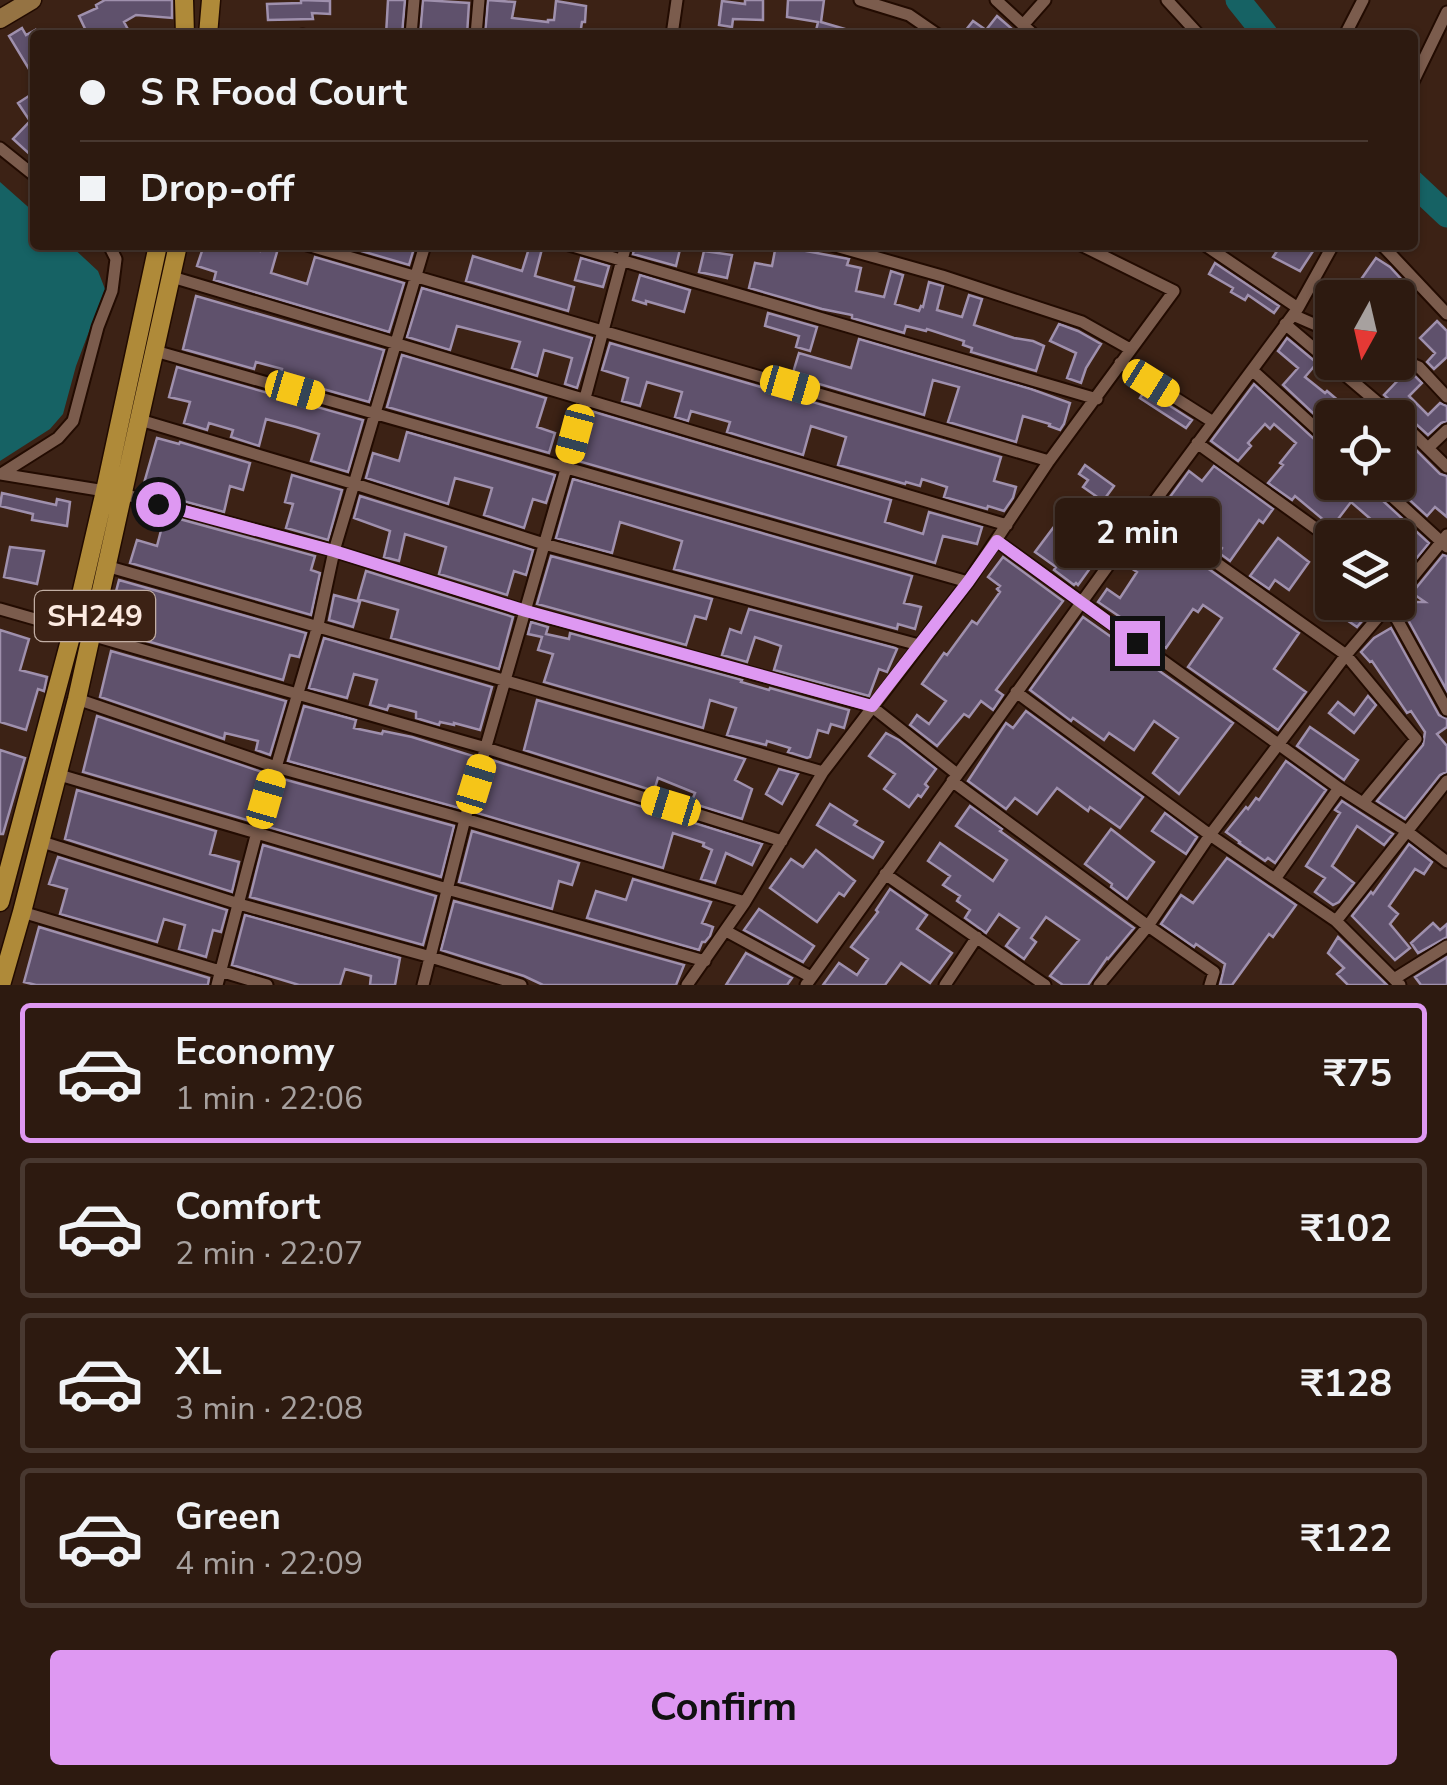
<!DOCTYPE html>
<meta charset="utf-8">
<style>
:root{--surface:#2d1a10;--page:#352319;--text:#f1f3f6;--muted:#a7a19f;--line:#483830;--accent:#de98f2}
body{margin:0;font-family:"Nunito Sans",sans-serif;background:var(--page);color:var(--text);height:100vh;display:flex;flex-direction:column;font-size:38px;white-space:nowrap}
*{box-sizing:border-box;margin:0}
p{font-size:32px;color:var(--muted)}
.icon{flex:none;width:55px;height:55px;fill:none;stroke:currentColor;stroke-width:2;stroke-linecap:round;stroke-linejoin:round}
.map{position:relative;height:985px;overflow:hidden}
.details{display:flex;flex-direction:column;background:var(--surface);flex:1}
.details>*{flex:none}
.guide{position:absolute;left:30px;top:30px;width:1388px;height:220px;border-radius:10px;box-shadow:0 2px 8px #0004,0 0 0 2px var(--line);display:grid;align-content:center;height:220px;padding:0 50px;background:var(--surface)}
.needle{width:65px;rotate:188deg}
.tools{position:absolute;left:1315px;top:280px;display:grid;gap:20px}
.tools a{display:grid;place-items:center;width:100px;height:100px;border-radius:10px;background:var(--surface);box-shadow:0 2px 8px #0004,0 0 0 2px var(--line);font-size:50px}
.end{position:absolute;width:45px;height:45px;margin:-22px;border:12px solid #de98f2;background:#111;box-shadow:0 0 0 5px #111}
.from{border-radius:50%}
.bubble{position:absolute;height:70px;border-radius:10px;background:var(--surface);box-shadow:0 2px 8px #0004,0 0 0 2px var(--line);font-size:32px;font-weight:700;line-height:70px;text-align:center}
.car{position:absolute;width:30px;height:60px;margin:-30px -15px;border-radius:12px;box-shadow:0 0 8px 2px #0007;background:linear-gradient(#f5c518 24%,#345 0 40%,#f5c518 0 76%,#345 0 86%,#f5c518 0)}
.guide b{display:flex;align-items:center;gap:35px;height:95px;font-size:38px}
.guide b+b{border-top:2px solid var(--line)}
.guide i{width:25px;height:25px;background:var(--text)}
ul{padding:18px 0 0;list-style:none}
li{display:flex;align-items:center;gap:30px;height:140px;margin:0 20px 15px;padding:0 30px;border:5px solid var(--line);border-radius:10px}
li div{flex:1}
li b{display:block;font-size:38px}
li em{font-style:normal;font-weight:700}
li.current{border-color:var(--accent)}
li>.icon{width:90px;height:90px;stroke-width:1.5}
.action{display:flex;gap:20px;margin-top:auto;padding:20px 50px}
.action a{flex:1;height:115px;border-radius:10px;background:var(--accent);color:#111;font-size:40px;font-weight:700;line-height:115px;text-align:center}
.map>svg:first-child{display:block}
.water{fill:#166264}
.lines{fill:none;stroke-linecap:round;stroke-linejoin:round}
.river{stroke:#166264;stroke-width:25}
.building{fill:#5f516c;stroke:#9f90ad;stroke-width:2.5}
.street-casing{stroke:#220b01;stroke-width:15}
.secondary-casing{stroke:#220b01;stroke-width:21}
.primary-casing{stroke:#220b01;stroke-width:21}
.street{stroke:#7b5c4d;stroke-width:11}
.secondary{stroke:#957343;stroke-width:18}
.primary{stroke:#af8a39;stroke-width:18}
.route{stroke:#de98f2;stroke-width:12}
.labels{text-anchor:middle;dominant-baseline:central;stroke-width:10;stroke-linejoin:round;paint-order:stroke}
.shield{fill:#3c2215;stroke:#c2aea4;stroke-width:2.5}
.shield-label{font-size:30px;font-weight:bold;fill:#fceae1}
</style>
<div class="map">
<svg width="1447" height="985" viewBox="0 0 1447 985">
<rect width="100%" height="100%" fill="#3c2215"/>
<path class="water" d="M 0,182 L 35,213 L 35,245 L 70,245 L 98,271 L 105,289 L 76,366 L 63,414 L 50,429 L 0,461 Z"/>
<g class="lines">
<path class="river" d="M 1238,0 L 1266,35
M 1412,182 L 1447,215"/>
</g>
<path class="building" d="M 105,0 L 172,0 L 172,18 L 136,15 L 124,22 L 131,35 L 88,35 L 79,16 L 97,8 L 96,5 Z
M 301,0 L 330,1 L 330,14 L 312,13 L 313,19 L 268,20 L 267,4 L 301,3 Z
M 388,0 L 405,0 L 402,35 L 386,35 Z
M 423,0 L 469,3 L 467,35 L 434,31 L 434,35 L 420,35 Z
M 488,0 L 515,2 L 512,18 L 548,22 L 548,20 L 554,20 L 556,1 L 586,6 L 585,22 L 582,22 L 580,35 L 485,35 Z
M 745,0 L 763,0 L 763,20 L 733,19 L 732,27 L 719,25 L 722,1 L 745,4 Z
M 788,0 L 824,0 L 821,22 L 855,32 L 855,35 L 815,35 L 818,22 L 787,17 Z
M 997,16 L 1019,35 L 962,35 L 973,21 L 986,30 Z
M 22,28 L 26,35 L 35,30 L 35,79 L 9,36 Z
M 35,92 L 35,159 L 13,139 L 30,121 L 18,103 Z
M 204,245 L 240,245 L 260,251 L 262,245 L 279,245 L 271,273 L 307,284 L 315,257 L 404,283 L 389,332 L 214,280 L 216,272 L 197,266 Z
M 341,245 L 415,245 L 409,265 Z
M 530,245 L 543,245 L 535,276 L 574,287 L 568,311 L 466,281 L 473,256 L 522,271 Z
M 635,245 L 681,245 L 676,266 L 633,254 Z
M 776,245 L 807,245 L 806,251 L 849,259 L 847,265 L 861,268 L 856,291 L 884,297 L 891,271 L 903,275 L 895,304 L 919,311 L 921,306 L 923,307 L 929,282 L 943,286 L 937,310 L 962,317 L 969,295 L 982,299 L 974,325 L 1014,338 L 1033,341 L 1044,346 L 1036,371 L 971,352 L 972,348 L 963,345 L 964,341 L 927,329 L 926,331 L 906,326 L 904,333 L 852,318 L 852,315 L 822,309 L 749,288 L 755,263 L 772,266 Z
M 1281,245 L 1317,245 L 1300,271 L 1273,257 Z
M 704,251 L 732,255 L 727,278 L 699,272 Z
M 581,258 L 609,266 L 603,287 L 575,280 Z
M 1376,258 L 1390,267 L 1415,294 L 1407,309 L 1398,302 L 1398,298 L 1390,298 L 1362,278 Z
M 1215,263 L 1279,306 L 1274,313 L 1248,295 L 1245,300 L 1231,292 L 1233,288 L 1209,274 Z
M 640,275 L 690,290 L 684,312 L 646,301 L 646,304 L 633,300 Z
M 422,288 L 592,338 L 577,388 L 565,384 L 572,358 L 544,350 L 537,376 L 512,368 L 520,342 L 457,326 L 450,350 L 407,337 Z
M 196,296 L 384,350 L 369,402 L 280,377 L 282,369 L 256,362 L 254,369 L 183,349 Z
M 768,313 L 817,327 L 810,351 L 796,347 L 799,336 L 765,326 Z
M 1437,321 L 1447,331 L 1447,357 L 1434,369 L 1427,362 L 1435,353 L 1420,338 Z
M 1059,324 L 1078,331 L 1101,344 L 1086,368 L 1081,383 L 1067,378 L 1076,353 L 1050,341 Z
M 1287,338 L 1317,363 L 1305,377 L 1325,393 L 1327,391 L 1347,408 L 1339,418 L 1332,418 L 1332,431 L 1283,385 L 1298,368 L 1278,351 Z
M 859,339 L 1031,389 L 1070,403 L 1064,424 L 1060,430 L 1049,426 L 1050,424 L 1023,416 L 1016,442 L 948,422 L 959,387 L 933,380 L 924,415 L 792,376 L 799,353 L 851,368 Z
M 610,343 L 1001,457 L 994,481 L 1016,487 L 1013,498 L 1004,511 L 988,506 L 987,509 L 944,497 L 947,487 L 922,479 L 920,486 L 906,482 L 905,484 L 838,465 L 846,437 L 811,426 L 803,455 L 727,432 L 730,422 L 691,411 L 688,421 L 675,417 L 682,392 L 647,382 L 640,406 L 622,401 L 628,378 L 602,370 Z
M 402,355 L 546,398 L 537,427 L 555,433 L 549,453 L 387,407 Z
M 177,367 L 363,420 L 348,472 L 311,461 L 319,434 L 296,427 L 266,419 L 259,446 L 231,437 L 233,430 L 209,423 L 207,430 L 184,423 L 190,402 L 169,397 Z
M 1406,372 L 1414,375 L 1422,383 L 1409,396 L 1428,415 L 1440,403 L 1447,406 L 1447,421 L 1441,423 L 1428,435 L 1384,395 Z
M 1254,384 L 1326,450 L 1332,452 L 1332,482 L 1367,482 L 1370,489 L 1429,543 L 1398,581 L 1398,538 L 1362,538 L 1374,522 L 1351,502 L 1332,527 L 1295,496 L 1292,500 L 1268,483 L 1283,465 L 1280,463 L 1296,443 L 1274,424 L 1270,429 L 1265,424 L 1248,443 L 1251,446 L 1238,461 L 1211,441 Z
M 1145,390 L 1192,420 L 1186,428 L 1140,398 Z
M 591,411 L 891,500 L 885,522 L 923,534 L 929,512 L 982,527 L 977,544 L 943,536 L 935,563 L 578,461 Z
M 407,432 L 555,475 L 546,503 L 533,499 L 524,528 L 484,515 L 492,488 L 455,478 L 448,504 L 366,478 L 373,453 L 399,461 Z
M 1398,432 L 1440,474 L 1447,476 L 1447,517 L 1435,507 L 1427,516 L 1390,482 L 1398,482 Z
M 157,438 L 179,444 L 180,442 L 250,463 L 243,490 L 230,486 L 224,512 L 142,490 Z
M 1085,465 L 1114,486 L 1103,501 L 1083,487 L 1088,480 L 1079,474 Z
M 1214,466 L 1273,509 L 1263,523 L 1259,520 L 1230,561 L 1219,553 L 1222,548 L 1164,505 L 1189,471 L 1202,481 Z
M 292,475 L 342,490 L 328,540 L 286,528 L 293,504 L 285,502 Z
M 573,479 L 912,576 L 904,603 L 921,607 L 915,629 L 898,624 L 897,629 L 674,569 L 682,541 L 620,522 L 612,553 L 556,538 Z
M 2,493 L 56,505 L 57,499 L 70,502 L 67,526 L 32,520 L 33,514 L 0,506 Z
M 360,496 L 533,550 L 526,575 L 514,571 L 507,595 L 439,574 L 446,547 L 405,534 L 399,561 L 384,557 L 390,531 L 354,518 Z
M 165,515 L 315,556 L 311,570 L 320,573 L 311,615 L 130,563 L 137,540 L 157,546 Z
M 1148,526 L 1299,633 L 1274,669 L 1306,692 L 1278,730 L 1188,667 L 1222,618 L 1203,605 L 1198,612 L 1193,609 L 1166,648 L 1098,602 L 1107,589 L 1120,598 L 1137,572 L 1122,562 Z
M 1053,528 L 1096,560 L 1078,585 L 1076,583 L 1074,585 L 1054,570 L 1056,567 L 1035,552 Z
M 1278,538 L 1309,562 L 1289,590 L 1275,580 L 1269,589 L 1250,576 Z
M 10,547 L 44,551 L 37,584 L 4,577 Z
M 1443,555 L 1447,556 L 1446,689 L 1407,618 L 1409,617 L 1400,605 L 1403,602 L 1425,602 L 1412,593 Z
M 551,556 L 712,599 L 706,619 L 695,616 L 686,645 L 537,604 Z
M 1003,557 L 1063,601 L 996,690 L 1003,695 L 993,710 L 981,701 L 969,717 L 964,714 L 937,746 L 910,725 L 917,715 L 929,724 L 946,701 L 922,684 L 944,653 L 947,655 L 972,621 L 977,624 L 1000,592 L 997,589 L 1000,586 L 988,577 Z
M 366,571 L 513,617 L 499,669 L 391,638 L 398,610 L 358,599 Z
M 119,580 L 306,633 L 299,657 L 290,655 L 283,680 L 112,631 L 118,604 L 113,603 Z
M 334,595 L 360,602 L 353,627 L 329,620 Z
M 1345,602 L 1378,602 L 1357,627 L 1338,614 Z
M 749,609 L 895,648 L 897,649 L 887,672 L 879,669 L 869,696 L 774,670 L 781,646 L 755,637 L 747,662 L 722,655 L 730,629 L 741,633 Z
M 1083,617 L 1233,723 L 1179,794 L 1153,773 L 1178,738 L 1154,721 L 1134,750 L 1109,733 L 1104,740 L 1073,718 L 1071,721 L 1030,690 Z
M 531,622 L 548,627 L 546,634 L 569,639 L 570,633 L 742,680 L 741,682 L 769,690 L 770,688 L 849,710 L 844,728 L 831,724 L 828,733 L 818,730 L 810,757 L 807,758 L 788,752 L 790,748 L 767,741 L 766,745 L 727,735 L 736,708 L 710,700 L 703,728 L 544,682 L 553,654 L 538,650 L 542,637 L 528,634 Z
M 1391,628 L 1439,715 L 1447,719 L 1447,727 L 1437,734 L 1447,746 L 1447,772 L 1440,775 L 1405,819 L 1377,801 L 1423,745 L 1425,732 L 1411,711 L 1407,713 L 1372,661 L 1370,662 L 1361,652 L 1374,638 Z
M 0,630 L 29,639 L 20,670 L 47,677 L 44,691 L 38,689 L 26,730 L 0,722 Z
M 324,638 L 492,687 L 480,730 L 454,723 L 454,725 L 440,722 L 439,725 L 416,718 L 416,712 L 389,705 L 387,710 L 370,705 L 377,680 L 354,674 L 347,698 L 309,688 Z
M 111,651 L 286,701 L 270,755 L 256,750 L 258,741 L 225,733 L 224,739 L 100,697 Z
M 1368,696 L 1376,705 L 1354,733 L 1329,713 L 1338,702 L 1354,715 Z
M 537,700 L 745,759 L 735,780 L 752,789 L 742,819 L 691,803 L 695,793 L 658,778 L 654,791 L 524,750 Z
M 304,706 L 356,720 L 354,728 L 382,734 L 383,731 L 412,737 L 473,756 L 459,808 L 288,761 Z
M 1026,711 L 1143,797 L 1120,828 L 1090,807 L 1088,811 L 1057,788 L 1037,814 L 1015,798 L 1006,809 L 968,781 L 1006,723 L 1013,728 Z
M 97,716 L 265,773 L 250,821 L 83,772 Z
M 1310,727 L 1358,760 L 1344,780 L 1297,746 Z
M 886,733 L 899,740 L 936,769 L 925,784 L 928,787 L 921,797 L 918,795 L 909,807 L 884,789 L 895,774 L 869,756 Z
M 0,750 L 25,758 L 3,834 L 0,834 Z
M 492,760 L 762,844 L 752,865 L 726,853 L 715,883 L 701,879 L 712,850 L 703,846 L 704,843 L 673,833 L 663,868 L 477,813 Z
M 1286,761 L 1326,790 L 1275,863 L 1268,858 L 1265,861 L 1239,843 L 1240,842 L 1226,832 L 1246,807 L 1248,809 L 1256,798 L 1259,800 Z
M 779,769 L 798,774 L 782,804 L 766,794 Z
M 283,779 L 454,826 L 441,877 L 268,827 Z
M 77,790 L 216,831 L 210,854 L 239,862 L 232,892 L 65,839 Z
M 1342,801 L 1393,834 L 1384,845 L 1357,826 L 1332,866 L 1354,883 L 1339,902 L 1333,905 L 1315,892 L 1325,878 L 1306,866 L 1340,813 L 1335,810 Z
M 830,804 L 857,821 L 854,825 L 883,842 L 873,858 L 817,825 Z
M 970,806 L 1002,829 L 1000,831 L 1134,928 L 1108,959 L 1107,958 L 1088,985 L 1063,985 L 1050,976 L 1079,940 L 1046,917 L 1031,938 L 1036,942 L 1024,959 L 1006,946 L 1019,928 L 999,914 L 986,933 L 965,918 L 970,910 L 957,901 L 960,896 L 943,885 L 950,876 L 928,861 L 940,843 L 993,881 L 1007,860 L 956,826 Z
M 1165,813 L 1197,837 L 1186,854 L 1152,831 Z
M 1111,829 L 1154,862 L 1127,899 L 1111,887 L 1112,884 L 1085,864 Z
M 472,831 L 579,863 L 572,885 L 559,881 L 552,909 L 459,882 Z
M 1409,844 L 1432,862 L 1424,874 L 1415,869 L 1389,906 L 1398,914 L 1390,924 L 1410,948 L 1395,960 L 1352,916 L 1371,892 L 1373,894 Z
M 263,845 L 436,896 L 423,945 L 250,897 Z
M 816,850 L 855,881 L 844,896 L 839,893 L 817,922 L 770,888 L 791,859 L 803,867 Z
M 58,857 L 227,910 L 221,932 L 213,930 L 206,957 L 179,949 L 185,925 L 164,919 L 157,942 L 60,914 L 67,889 L 49,884 Z
M 1227,858 L 1296,905 L 1273,937 L 1269,934 L 1232,985 L 1220,985 L 1225,964 L 1196,944 L 1194,947 L 1161,924 L 1181,895 L 1193,903 Z
M 633,879 L 711,902 L 702,923 L 713,927 L 710,936 L 705,942 L 702,942 L 699,950 L 587,918 L 596,891 L 626,900 Z
M 890,889 L 927,915 L 917,929 L 952,953 L 930,983 L 901,963 L 885,985 L 823,985 L 839,963 L 857,975 L 868,959 L 851,947 L 878,912 L 876,910 Z
M 454,901 L 684,965 L 676,985 L 543,985 L 524,976 L 441,950 Z
M 759,909 L 814,946 L 803,962 L 744,930 Z
M 245,915 L 400,958 L 395,985 L 370,985 L 371,976 L 345,969 L 340,985 L 299,985 L 232,965 Z
M 1433,923 L 1440,930 L 1447,924 L 1447,937 L 1418,953 L 1411,943 Z
M 39,927 L 209,978 L 208,985 L 36,985 L 24,982 Z
M 1338,937 L 1387,985 L 1348,985 L 1337,974 L 1344,968 L 1328,953 Z
M 746,953 L 792,978 L 787,985 L 726,985 Z
M 1447,957 L 1447,985 L 1421,985 L 1415,977 Z"/>
<g class="lines">
<g class="street-casing">
<path id="street" d="M 860,0 L 909,15 L 938,35
M 996,0 L 1034,35
M 1167,0 L 1199,35
M 1023,25 L 1045,0
M 302,35 L 303,35
M 411,35 L 414,0
M 476,35 L 479,0
M 672,35 L 677,0
M 1345,35 L 1363,0
M 1412,84 L 1447,12
M 0,148 L 35,176
M 307,245 L 1049,461
M 569,245 L 1097,399
M 832,245 L 942,276 L 1082,322 L 1130,349
M 1205,245 L 1298,308
M 1382,245 L 1447,314
M 172,277 L 1007,525
M 1293,315 L 1332,332
M 1285,324 L 1396,418
M 155,351 L 968,582
M 1398,358 L 1419,367 L 1447,397
M 1120,363 L 1213,422
M 1252,370 L 1332,443
M 1398,419 L 1447,467
M 140,420 L 355,484 L 544,544 L 919,645
M 1197,443 L 1332,540
M 1428,448 L 1447,430
M 0,474 L 105,491
M 1,474 L 58,438 L 73,421 L 98,327 L 112,291 L 116,259 L 109,245
M 1376,482 L 1447,547
M 123,494 L 334,551 L 525,611 L 871,706 L 957,774
M 1146,513 L 1346,655 L 1416,739 L 1363,803
M 997,541 L 1339,788 L 1408,832 L 1447,862
M 106,566 L 823,772
M 1398,595 L 1447,535
M 1389,605 L 1447,710
M 0,609 L 486,748 L 782,841
M 1016,692 L 1210,835 L 1336,921 L 1400,985
M 77,699 L 276,767 L 465,819 L 745,902
M 56,774 L 447,889 L 705,961
M 952,781 L 1148,926 L 1214,972 L 1210,985
M 39,841 L 239,904 L 431,957 L 521,985
M 885,874 L 1045,985
M 1275,879 L 1339,788
M 22,912 L 267,985
M 1336,921 L 1447,781
M 726,931 L 811,977
M 1394,979 L 1447,946
M 217,985 L 257,832 L 318,625 L 334,551 L 425,245
M 423,985 L 465,819 L 566,469 L 626,245
M 687,985 L 745,902 L 823,772 L 968,582 L 1049,461 L 1174,291 L 1081,245
M 806,985 L 1146,513 L 1298,308 L 1333,245
M 945,985 L 977,937
M 1099,985 L 1148,926 L 1210,835 L 1346,655 L 1391,602"/>
</g>
<g class="secondary-casing">
<path id="secondary" d="M 0,19 L 32,0"/>
</g>
<g class="primary-casing">
<path id="primary" d="M 184,0 L 185,35
M 208,35 L 211,0
M 0,902 L 73,629 L 105,491 L 158,245
M 1,985 L 22,912 L 77,699 L 178,245"/>
</g>
<use href="#street" class="street"/>
<use href="#secondary" class="secondary"/>
<use href="#primary" class="primary"/>
</g>
<g class="lines">
<path class="route" d="M 158,504 L 334,551 L 526,611 L 872,706 L 968,582 L 997,541 L 1137,643"/>
</g>
<g class="labels">
<rect class="shield" x="35" y="591" width="120" height="50" rx="8"/>
<g class="shield-label">
<text x="95" y="616">SH249</text>
</g>
</g>
</svg>
<div class="tools">
<a><svg class="needle" viewBox="-14 -14 28 28"><path d="M0-13l5 13h-10z" fill="#e53935"/><path d="M0 13l5-13h-10z" fill="#a7a19f"/></svg></a>
<a><svg class="icon" aria-label="locate" viewBox="0 0 24 24"><circle cx="12" cy="12" r="6"/><path d="M12 2v4M12 18v4M2 12h4M18 12h4"/></svg></a>
<a><svg class="icon" aria-label="layers" viewBox="0 0 24 24"><path d="M12 4l9 5-9 5-9-5zM3 14l9 5 9-5"/></svg></a>
</div>
<i class="end from" style="left:158px;top:504px"></i>
<i class="end" style="left:1137px;top:643px"></i>
<div class="bubble" style="left:1055px;top:498px;width:165px">2 min</div>
<i class="car" style="left:1151px;top:383px;rotate:122deg"></i>
<i class="car" style="left:790px;top:385px;rotate:106deg"></i>
<i class="car" style="left:295px;top:390px;rotate:106deg"></i>
<i class="car" style="left:575px;top:434px;rotate:195deg"></i>
<i class="car" style="left:476px;top:784px;rotate:17deg"></i>
<i class="car" style="left:266px;top:799px;rotate:16deg"></i>
<i class="car" style="left:671px;top:806px;rotate:287deg"></i>
<div class="guide">
<b><i class="from"></i>S R Food Court</b>
<b><i></i>Drop-off</b>
</div>
</div>
<section class="details">
<ul>
<li class="current"><svg class="icon" aria-label="car" viewBox="0 0 24 24"><path d="M5 17H2v-5l4-1 3-4h7l3 4 3 1v5h-3M9 17h6M6 11h13"/><circle cx="7" cy="17" r="2"/><circle cx="17" cy="17" r="2"/></svg><div><b>Economy</b><p>1 min · 22:06</p></div><em>₹75</em></li>
<li><svg class="icon" aria-label="car" viewBox="0 0 24 24"><path d="M5 17H2v-5l4-1 3-4h7l3 4 3 1v5h-3M9 17h6M6 11h13"/><circle cx="7" cy="17" r="2"/><circle cx="17" cy="17" r="2"/></svg><div><b>Comfort</b><p>2 min · 22:07</p></div><em>₹102</em></li>
<li><svg class="icon" aria-label="car" viewBox="0 0 24 24"><path d="M5 17H2v-5l4-1 3-4h7l3 4 3 1v5h-3M9 17h6M6 11h13"/><circle cx="7" cy="17" r="2"/><circle cx="17" cy="17" r="2"/></svg><div><b>XL</b><p>3 min · 22:08</p></div><em>₹128</em></li>
<li><svg class="icon" aria-label="car" viewBox="0 0 24 24"><path d="M5 17H2v-5l4-1 3-4h7l3 4 3 1v5h-3M9 17h6M6 11h13"/><circle cx="7" cy="17" r="2"/><circle cx="17" cy="17" r="2"/></svg><div><b>Green</b><p>4 min · 22:09</p></div><em>₹122</em></li>
</ul>
<div class="action"><a>Confirm</a></div>
</section>
